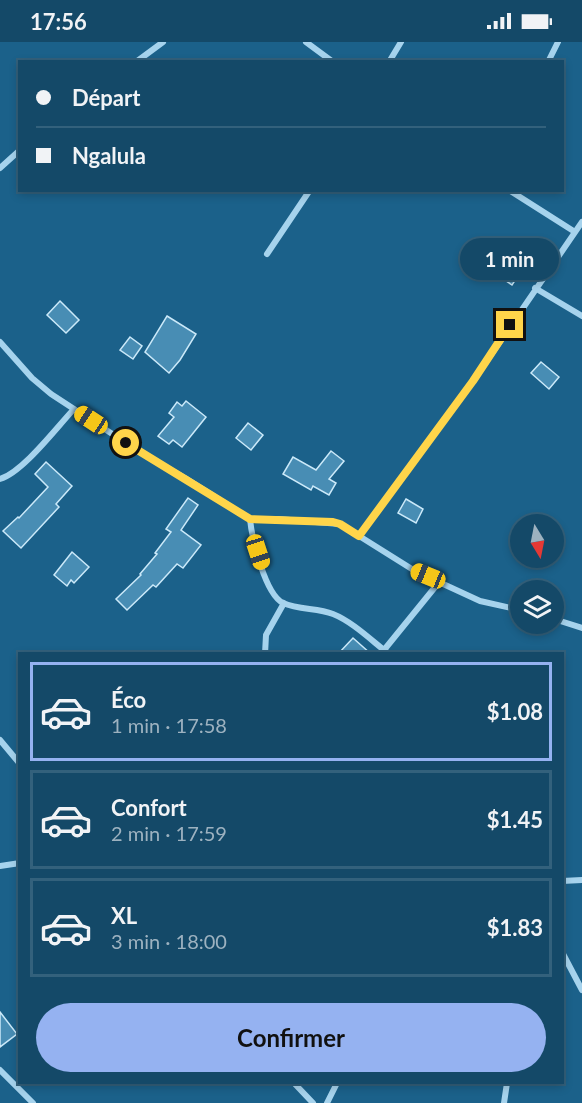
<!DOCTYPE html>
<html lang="fr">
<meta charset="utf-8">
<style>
:root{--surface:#144968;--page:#215371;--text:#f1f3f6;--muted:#9db2c0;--line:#33617c;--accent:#95b2f1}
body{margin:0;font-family:Lato,sans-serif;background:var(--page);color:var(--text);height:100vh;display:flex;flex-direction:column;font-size:22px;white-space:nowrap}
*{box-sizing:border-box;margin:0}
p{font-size:20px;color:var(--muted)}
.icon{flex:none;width:33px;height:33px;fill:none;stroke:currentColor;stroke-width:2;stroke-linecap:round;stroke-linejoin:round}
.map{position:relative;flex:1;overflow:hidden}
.sheet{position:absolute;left:18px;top:610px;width:546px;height:432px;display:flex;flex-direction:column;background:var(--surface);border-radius:0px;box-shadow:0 3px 9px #0003,0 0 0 2px var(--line)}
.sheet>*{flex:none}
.hud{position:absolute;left:18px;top:18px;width:546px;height:132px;border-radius:0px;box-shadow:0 3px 9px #0003,0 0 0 2px var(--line);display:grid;align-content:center;height:132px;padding:0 18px;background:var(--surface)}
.needle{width:39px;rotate:170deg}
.buttons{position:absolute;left:510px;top:472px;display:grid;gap:12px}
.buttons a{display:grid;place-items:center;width:54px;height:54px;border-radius:50%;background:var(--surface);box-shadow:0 3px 9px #0003,0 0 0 2px var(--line);font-size:30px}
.end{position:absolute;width:27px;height:27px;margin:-14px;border:8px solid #ffd54a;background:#111;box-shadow:0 0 0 3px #111}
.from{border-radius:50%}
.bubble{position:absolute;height:42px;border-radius:21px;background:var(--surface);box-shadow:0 3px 9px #0003,0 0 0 2px var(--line);font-size:20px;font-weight:700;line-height:42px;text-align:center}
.car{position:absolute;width:18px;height:36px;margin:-18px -9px;border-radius:8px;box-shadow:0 0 4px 2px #0007;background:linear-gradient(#f5c518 24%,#345 0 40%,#f5c518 0 76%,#345 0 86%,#f5c518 0)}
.hud b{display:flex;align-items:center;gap:21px;height:57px;font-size:22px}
.hud b+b{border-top:2px solid var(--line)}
.hud i{width:15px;height:15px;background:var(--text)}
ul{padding:10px 0 0;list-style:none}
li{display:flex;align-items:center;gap:18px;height:99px;margin:0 12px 9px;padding:0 6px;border:3px solid var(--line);border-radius:0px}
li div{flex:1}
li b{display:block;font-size:22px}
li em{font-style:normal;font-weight:700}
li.active{border-color:var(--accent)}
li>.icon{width:54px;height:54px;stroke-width:1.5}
.primary-button{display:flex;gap:12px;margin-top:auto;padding:12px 18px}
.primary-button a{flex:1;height:69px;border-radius:36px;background:var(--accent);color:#111;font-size:24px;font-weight:700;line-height:69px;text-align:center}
.status{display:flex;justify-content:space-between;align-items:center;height:42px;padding:0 30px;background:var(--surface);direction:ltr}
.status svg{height:16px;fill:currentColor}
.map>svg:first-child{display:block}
.building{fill:#488db4;stroke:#cbe9f9;stroke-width:1.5}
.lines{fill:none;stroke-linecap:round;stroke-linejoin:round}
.minor{stroke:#a6d3ed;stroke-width:6}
.route{stroke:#ffd54a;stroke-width:8}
</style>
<div class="status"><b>17:56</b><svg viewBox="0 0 49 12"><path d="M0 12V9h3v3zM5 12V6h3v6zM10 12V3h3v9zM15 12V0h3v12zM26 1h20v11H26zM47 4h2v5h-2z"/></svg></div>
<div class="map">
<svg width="582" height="1061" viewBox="0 0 582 1061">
<rect width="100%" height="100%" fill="#1b618a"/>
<path class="building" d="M 498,216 L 520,231 L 512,243 L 490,228 Z
M 60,259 L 79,278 L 66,291 L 47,273 Z
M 167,274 L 196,292 L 180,318 L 169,331 L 145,310 Z
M 130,295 L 142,304 L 133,317 L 120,308 Z
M 541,320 L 559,335 L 549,347 L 531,331 Z
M 186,359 L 206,375 L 182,405 L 173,398 L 169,402 L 158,394 L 174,375 L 169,371 L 177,360 L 182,364 Z
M 248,381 L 263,393 L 251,408 L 236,396 Z
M 331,409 L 344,419 L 329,437 L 336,441 L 329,453 L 313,444 L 311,448 L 283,432 L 293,415 L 316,428 Z
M 46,420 L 72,444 L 56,462 L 59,465 L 21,506 L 3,489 L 18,475 L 19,476 L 48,445 L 35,432 Z
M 188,456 L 198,463 L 181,488 L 201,503 L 183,526 L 177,522 L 156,545 L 153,543 L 127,568 L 116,557 L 141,533 L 140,532 L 157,512 L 155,511 L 171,490 L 166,487 Z
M 406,457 L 423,467 L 416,481 L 398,471 Z
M 72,510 L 89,525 L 74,541 L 71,538 L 67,544 L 54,533 Z
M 353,596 L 371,612 L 338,612 Z
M 0,970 L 17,992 L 0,1005 Z"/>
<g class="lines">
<path class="minor" d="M 306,0 L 333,20
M 136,20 L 163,0
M 389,20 L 401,0
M 548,20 L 558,0
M 0,126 L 20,108
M 509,148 L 575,190
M 267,212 L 310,148
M 535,246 L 582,274
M 0,300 L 32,336 L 51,352 L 143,412 L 185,436 L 250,477 L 278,477 L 340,482 L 415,529 L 480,559 L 520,568
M 0,437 C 23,430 56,386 74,367
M 250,477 C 252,497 265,552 283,561 C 299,568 317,566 333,572 C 353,580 372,599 389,612
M 359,494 L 473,339 L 582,180
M 554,577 L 582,586
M 384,608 L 440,539
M 265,612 L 266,593 L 284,561
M 0,698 L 20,722
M 0,824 L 20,821
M 562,839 L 582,838
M 562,910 L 582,948
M 0,1028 L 33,1061
M 294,1041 L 313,1061
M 327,1061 L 337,1041
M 504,1061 L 507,1041"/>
</g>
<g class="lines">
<path class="route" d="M 126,401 L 250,477 L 333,480 L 340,482 L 359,494 L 473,339 L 510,283"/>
</g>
</svg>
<div class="buttons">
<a><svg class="needle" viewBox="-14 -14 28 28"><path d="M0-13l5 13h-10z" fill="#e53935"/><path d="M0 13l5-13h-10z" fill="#9db2c0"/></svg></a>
<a><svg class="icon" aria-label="layers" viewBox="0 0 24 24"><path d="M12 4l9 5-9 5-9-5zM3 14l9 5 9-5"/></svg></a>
</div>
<i class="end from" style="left:126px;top:401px"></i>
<i class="end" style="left:510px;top:283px"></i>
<div class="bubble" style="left:460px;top:196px;width:99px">1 min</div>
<i class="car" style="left:91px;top:378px;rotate:303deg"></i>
<i class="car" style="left:258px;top:510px;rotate:162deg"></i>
<i class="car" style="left:428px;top:534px;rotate:292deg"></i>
<div class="hud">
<b><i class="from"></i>Départ</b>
<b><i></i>Ngalula</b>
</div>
<section class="sheet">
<ul>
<li class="active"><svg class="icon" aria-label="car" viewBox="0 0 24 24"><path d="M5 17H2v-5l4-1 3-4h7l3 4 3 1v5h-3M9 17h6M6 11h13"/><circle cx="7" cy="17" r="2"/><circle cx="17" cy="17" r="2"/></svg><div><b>Éco</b><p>1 min · 17:58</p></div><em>$1.08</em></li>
<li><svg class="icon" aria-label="car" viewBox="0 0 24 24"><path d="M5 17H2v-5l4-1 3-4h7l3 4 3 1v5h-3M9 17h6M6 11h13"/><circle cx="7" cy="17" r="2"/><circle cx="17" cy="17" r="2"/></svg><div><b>Confort</b><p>2 min · 17:59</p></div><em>$1.45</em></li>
<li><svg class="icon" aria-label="car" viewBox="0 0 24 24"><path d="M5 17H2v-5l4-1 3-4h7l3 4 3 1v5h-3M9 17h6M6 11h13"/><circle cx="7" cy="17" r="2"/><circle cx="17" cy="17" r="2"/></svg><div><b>XL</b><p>3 min · 18:00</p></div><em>$1.83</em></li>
</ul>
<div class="primary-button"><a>Confirmer</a></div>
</section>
</div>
